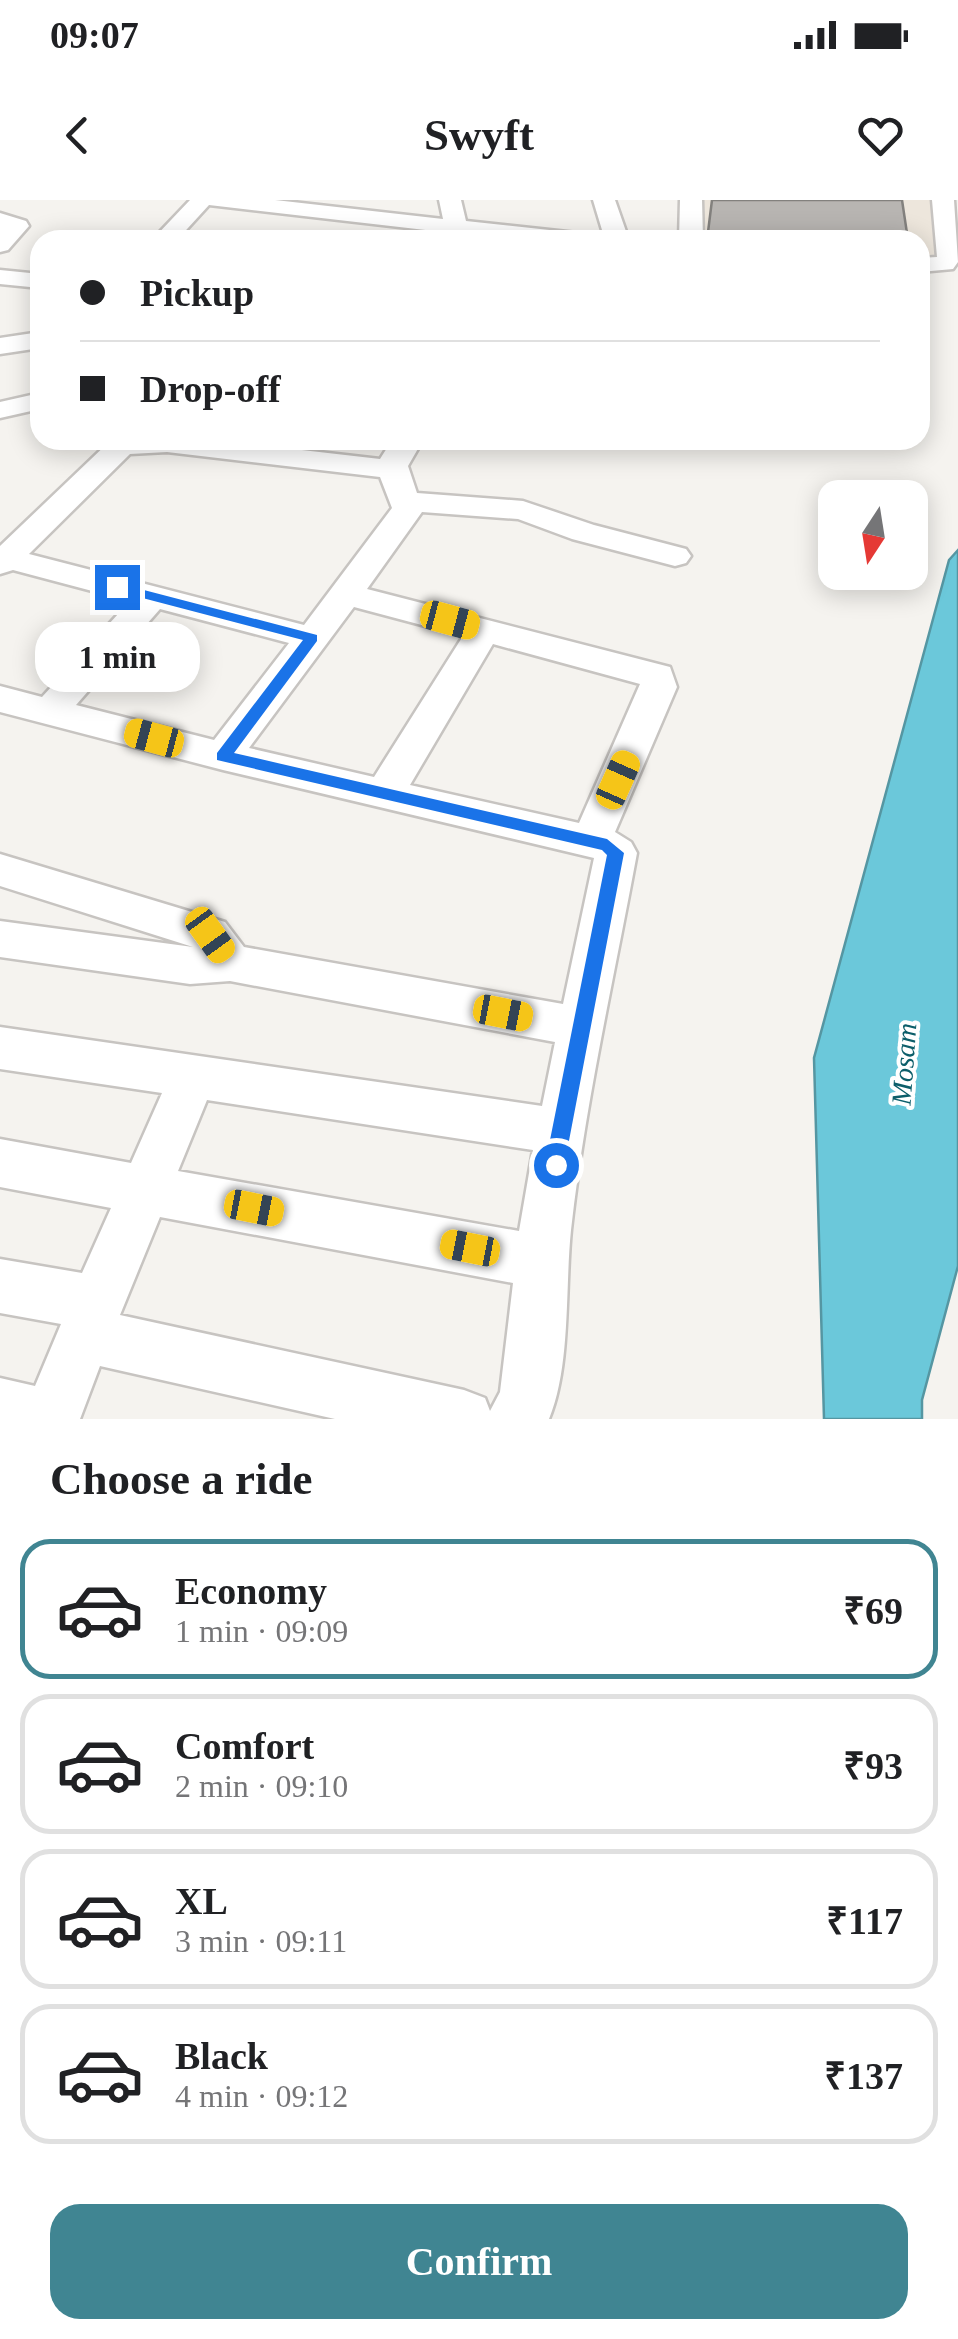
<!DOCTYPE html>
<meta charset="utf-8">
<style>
:root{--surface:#fff;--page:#f2f2f2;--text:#202124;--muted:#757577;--line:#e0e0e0;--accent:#408592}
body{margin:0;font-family:"Times New Roman",serif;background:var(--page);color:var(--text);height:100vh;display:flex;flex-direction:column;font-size:38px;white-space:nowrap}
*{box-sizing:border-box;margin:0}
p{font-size:32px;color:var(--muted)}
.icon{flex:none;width:55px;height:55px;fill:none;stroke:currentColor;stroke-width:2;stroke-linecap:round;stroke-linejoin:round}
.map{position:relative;height:1219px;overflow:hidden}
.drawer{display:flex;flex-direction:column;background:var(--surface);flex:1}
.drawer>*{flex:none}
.banner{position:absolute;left:30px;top:30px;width:900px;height:220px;border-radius:30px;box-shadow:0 5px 25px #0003;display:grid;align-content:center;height:220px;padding:0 50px;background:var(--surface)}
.needle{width:65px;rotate:192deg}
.tools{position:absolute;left:818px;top:280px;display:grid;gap:20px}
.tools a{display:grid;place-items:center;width:110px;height:110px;border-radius:20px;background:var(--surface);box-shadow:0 5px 25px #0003;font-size:50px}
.end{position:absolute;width:45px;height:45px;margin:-22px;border:12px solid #1a73e8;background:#fff;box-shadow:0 0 0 5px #fff}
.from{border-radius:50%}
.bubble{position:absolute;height:70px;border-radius:30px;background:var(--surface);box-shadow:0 5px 25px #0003;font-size:32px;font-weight:700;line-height:70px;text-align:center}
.car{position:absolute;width:30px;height:60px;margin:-30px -15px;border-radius:12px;box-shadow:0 0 8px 2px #0007;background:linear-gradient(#f5c518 24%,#345 0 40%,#f5c518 0 76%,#345 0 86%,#f5c518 0)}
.banner b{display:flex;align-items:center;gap:35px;height:95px;font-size:38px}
.banner b+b{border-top:2px solid var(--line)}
.banner i{width:25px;height:25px;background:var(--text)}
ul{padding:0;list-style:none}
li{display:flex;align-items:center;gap:30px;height:140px;margin:0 20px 15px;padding:0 30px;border:5px solid var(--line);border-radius:30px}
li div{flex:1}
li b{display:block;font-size:38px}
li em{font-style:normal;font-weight:700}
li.current{border-color:var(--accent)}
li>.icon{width:90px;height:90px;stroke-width:1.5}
h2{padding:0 50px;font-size:45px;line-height:120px}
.action{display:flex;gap:20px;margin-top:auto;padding:20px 50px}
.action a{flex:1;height:115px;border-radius:30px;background:var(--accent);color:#fff;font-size:40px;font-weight:700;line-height:115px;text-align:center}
.status{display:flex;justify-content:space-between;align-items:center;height:70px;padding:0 50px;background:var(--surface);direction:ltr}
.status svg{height:28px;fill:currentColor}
header{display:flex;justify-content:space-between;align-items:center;height:130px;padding:0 50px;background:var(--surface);font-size:45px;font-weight:700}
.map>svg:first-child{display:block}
.built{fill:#ede6dc}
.water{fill:#6bc8da;stroke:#5596a2;stroke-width:2.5}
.building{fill:#b8b5b2;stroke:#83817e;stroke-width:2.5}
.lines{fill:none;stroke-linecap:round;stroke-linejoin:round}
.minor-casing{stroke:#c7c4c1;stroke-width:5}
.minor{fill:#fff;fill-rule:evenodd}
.route{fill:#1a73e8}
.labels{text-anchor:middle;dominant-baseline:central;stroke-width:8;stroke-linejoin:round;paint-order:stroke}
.water-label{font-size:28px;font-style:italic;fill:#0c5e6a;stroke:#fff}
</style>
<div class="status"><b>09:07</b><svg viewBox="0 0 49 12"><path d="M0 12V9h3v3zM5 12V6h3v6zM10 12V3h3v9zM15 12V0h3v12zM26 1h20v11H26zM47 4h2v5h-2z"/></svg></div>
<header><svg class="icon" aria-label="back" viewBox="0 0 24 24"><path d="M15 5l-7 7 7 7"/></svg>Swyft<svg class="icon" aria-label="heart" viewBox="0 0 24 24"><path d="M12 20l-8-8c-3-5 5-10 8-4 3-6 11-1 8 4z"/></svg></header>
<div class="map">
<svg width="958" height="1219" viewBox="0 0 958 1219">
<rect width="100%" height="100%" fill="#f5f3ef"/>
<path class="built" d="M 694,0 L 933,0 L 939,60 L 920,63 L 920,40 L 693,40 Z"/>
<path class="water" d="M 958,350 L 958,1066 L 922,1200 L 922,1219 L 824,1219 L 814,858 L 949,360 Z"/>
<path class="building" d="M 712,0 L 902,0 L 908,40 L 707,40 Z"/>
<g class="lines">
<g class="minor-casing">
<path id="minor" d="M 190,0 L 275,0 L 443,19 L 439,0 L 461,0 L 466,21 L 577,33 L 589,40 L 513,40 L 209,5 L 177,40 L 152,40 Z
M 593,0 L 615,0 L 629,40 L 605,40 Z
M 680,0 L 702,0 L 703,40 L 679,40 Z
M 932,0 L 954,0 L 958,62 L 953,69 L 920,72 L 920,58 L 937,57 Z
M 0,13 L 26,21 L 29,26 L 8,50 L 0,52 Z
M 0,70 L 40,74 L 40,88 L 0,84 Z
M 40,132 L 40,148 L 0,154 L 0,138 Z
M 40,193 L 40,209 L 0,218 L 0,202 Z
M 111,240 L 216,240 L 380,259 L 392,240 L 423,240 L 408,266 L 417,293 L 523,301 L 594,325 L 686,349 L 691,356 L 686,363 L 675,366 L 572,339 L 518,319 L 422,312 L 367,389 L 670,467 L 677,487 L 615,632 L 631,642 L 637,653 C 614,778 585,904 571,1030 C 565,1088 571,1166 549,1219 L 335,1219 L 100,1166 L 80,1219 L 0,1219 L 0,1178 L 35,1186 L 61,1124 L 0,1113 L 0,1059 L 82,1073 L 111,1008 L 0,987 L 0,939 L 131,963 L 162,893 L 0,869 L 0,827 L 542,906 L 555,842 L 230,781 L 190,784 L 0,757 L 0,721 L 193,747 L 0,686 L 0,654 L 225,722 L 244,747 L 563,804 L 594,658 L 223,570 L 0,512 L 0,486 L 42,497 L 130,401 L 13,370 L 0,374 L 0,346 ZM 167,252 L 380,277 L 392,308 L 304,425 L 29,354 L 130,254 ZM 354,407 L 463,436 L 374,577 L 249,548 ZM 160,409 L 289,443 L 214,540 L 76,505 ZM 493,444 L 640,484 L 579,623 L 410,585 ZM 207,900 L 533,950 L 519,1031 L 178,971 ZM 160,1017 L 513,1083 L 500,1192 L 490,1211 L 485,1198 L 464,1190 L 120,1115 Z"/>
</g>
<use href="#minor" class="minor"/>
</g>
<path class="route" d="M 117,383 L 317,435 L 317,441 L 234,553 L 607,639 L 624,653 L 563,972 L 556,974 L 545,965 L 607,655 L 602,650 L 217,560 L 217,553 L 303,440 L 112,390 L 112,384 Z"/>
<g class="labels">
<g class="water-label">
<text transform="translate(904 864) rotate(-86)">Mosam</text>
</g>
</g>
</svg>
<div class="tools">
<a><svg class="needle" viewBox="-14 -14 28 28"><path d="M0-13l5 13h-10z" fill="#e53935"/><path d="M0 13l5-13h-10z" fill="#757577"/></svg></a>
</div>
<i class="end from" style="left:556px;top:965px"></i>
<i class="end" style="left:117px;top:387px"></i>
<div class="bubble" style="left:35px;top:422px;width:165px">1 min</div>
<i class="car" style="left:450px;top:420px;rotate:105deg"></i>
<i class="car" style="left:154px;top:538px;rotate:285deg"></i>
<i class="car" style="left:618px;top:580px;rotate:24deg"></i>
<i class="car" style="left:210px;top:735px;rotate:144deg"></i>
<i class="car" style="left:503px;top:813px;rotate:101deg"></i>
<i class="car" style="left:254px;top:1008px;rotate:101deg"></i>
<i class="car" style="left:470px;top:1048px;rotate:281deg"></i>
<div class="banner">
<b><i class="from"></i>Pickup</b>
<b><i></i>Drop-off</b>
</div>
</div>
<section class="drawer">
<h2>Choose a ride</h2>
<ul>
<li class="current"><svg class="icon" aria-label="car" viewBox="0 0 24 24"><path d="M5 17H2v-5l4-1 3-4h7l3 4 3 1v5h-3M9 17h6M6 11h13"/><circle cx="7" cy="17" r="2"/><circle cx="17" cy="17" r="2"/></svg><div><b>Economy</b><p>1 min · 09:09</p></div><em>₹69</em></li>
<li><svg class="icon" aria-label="car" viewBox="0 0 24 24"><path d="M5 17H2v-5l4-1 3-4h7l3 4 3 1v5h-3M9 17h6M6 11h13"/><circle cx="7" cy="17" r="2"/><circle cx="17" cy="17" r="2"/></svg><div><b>Comfort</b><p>2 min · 09:10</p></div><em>₹93</em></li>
<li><svg class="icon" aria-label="car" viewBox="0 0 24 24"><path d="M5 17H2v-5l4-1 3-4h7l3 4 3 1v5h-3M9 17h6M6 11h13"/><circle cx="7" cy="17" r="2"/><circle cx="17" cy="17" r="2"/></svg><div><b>XL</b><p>3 min · 09:11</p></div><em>₹117</em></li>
<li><svg class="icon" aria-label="car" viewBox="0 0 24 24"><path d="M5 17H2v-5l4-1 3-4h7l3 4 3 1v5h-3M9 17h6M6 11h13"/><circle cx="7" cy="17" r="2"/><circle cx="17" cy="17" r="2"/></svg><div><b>Black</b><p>4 min · 09:12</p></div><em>₹137</em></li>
</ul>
<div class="action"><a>Confirm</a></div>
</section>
